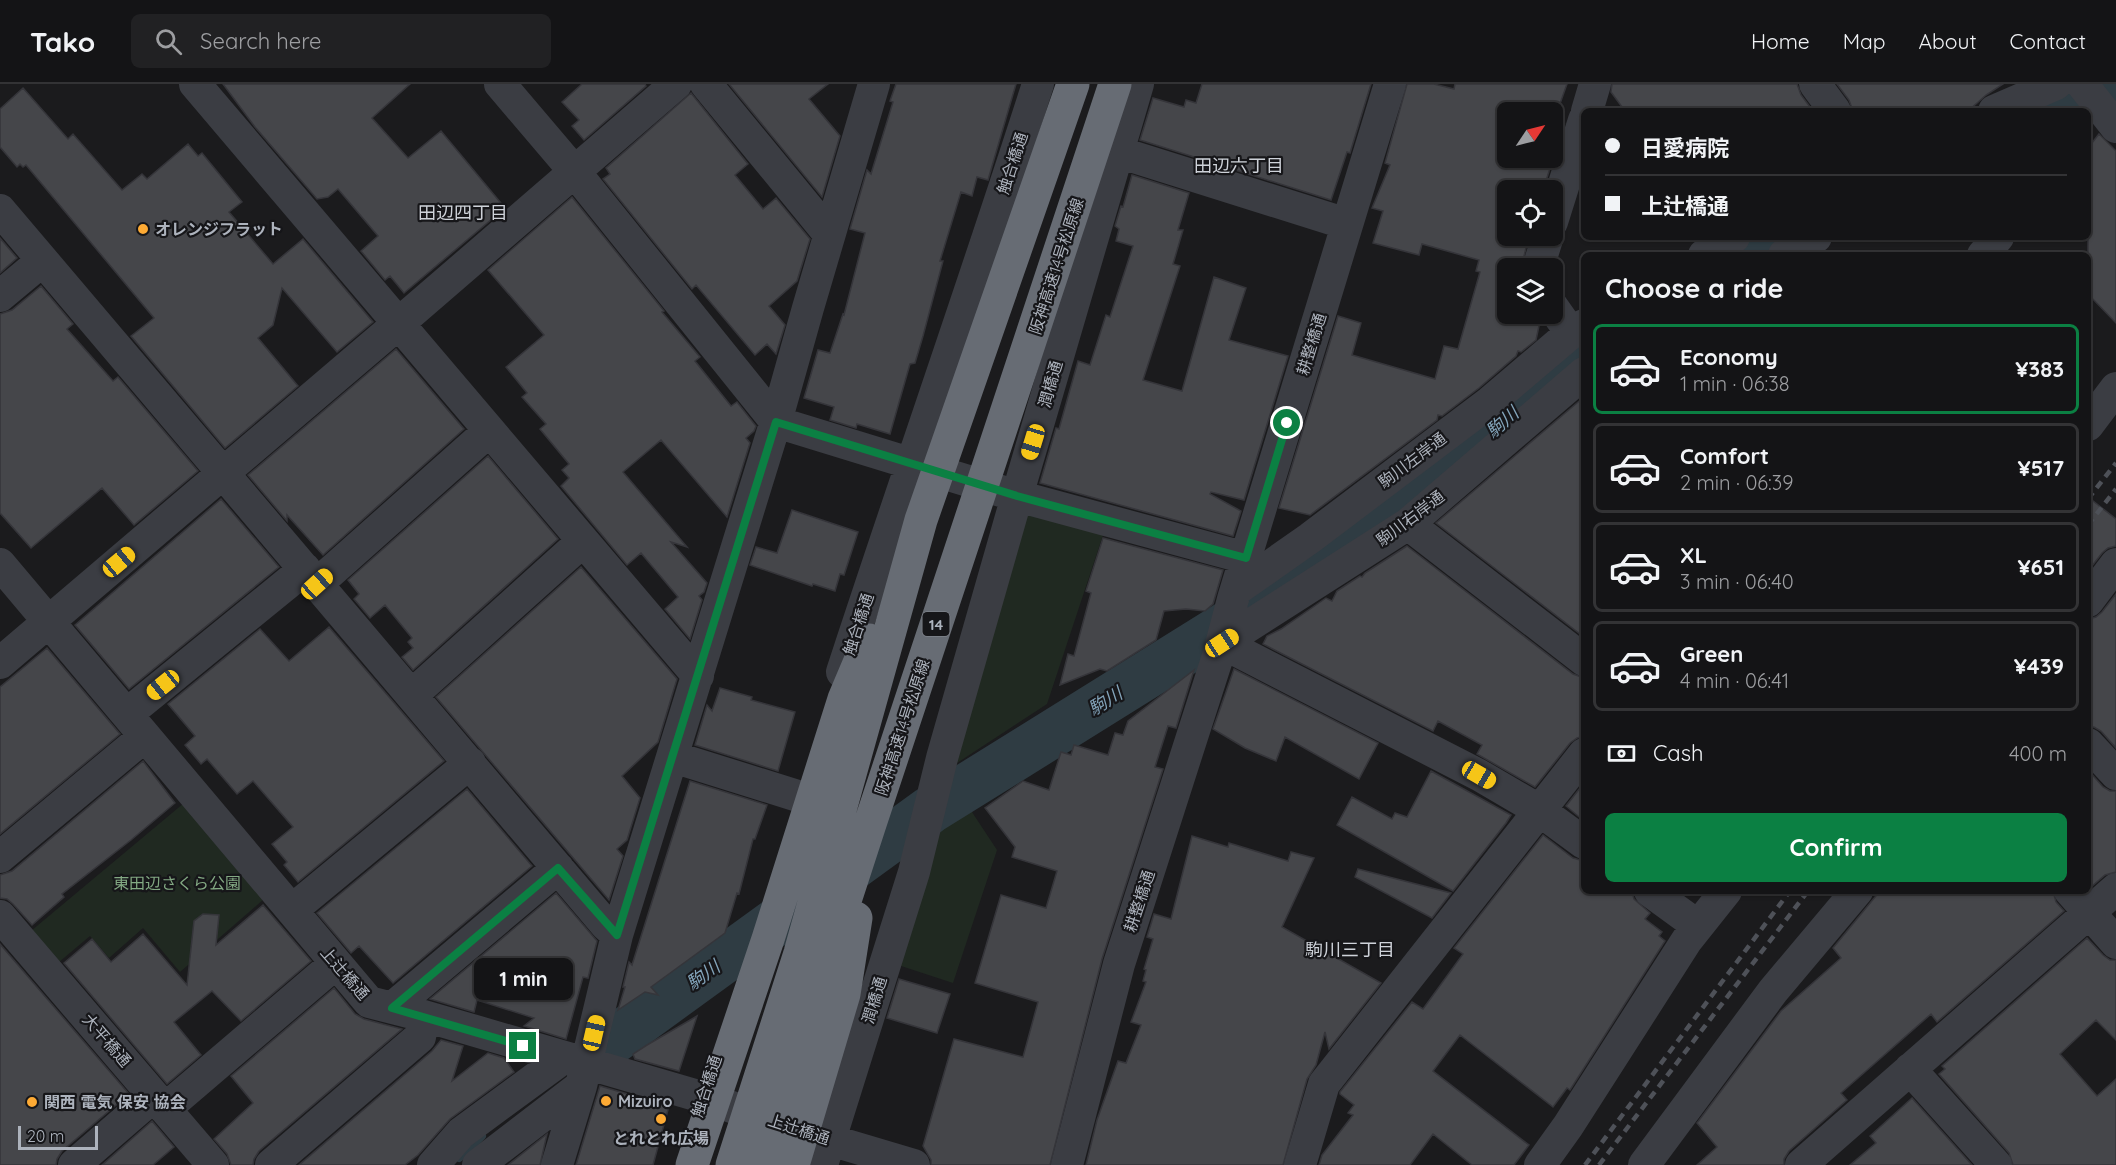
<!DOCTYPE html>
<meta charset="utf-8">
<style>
:root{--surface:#141416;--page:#212123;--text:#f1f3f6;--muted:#9d9ea1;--line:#333335;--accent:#0b8043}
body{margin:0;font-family:Quicksand,"Noto Sans JP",sans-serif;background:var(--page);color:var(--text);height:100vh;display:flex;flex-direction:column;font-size:22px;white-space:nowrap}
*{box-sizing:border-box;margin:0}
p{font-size:20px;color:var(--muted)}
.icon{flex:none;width:33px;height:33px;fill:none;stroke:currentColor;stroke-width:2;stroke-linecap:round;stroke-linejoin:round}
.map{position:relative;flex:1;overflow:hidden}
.sheet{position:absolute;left:1581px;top:168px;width:510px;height:642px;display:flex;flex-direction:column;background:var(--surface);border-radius:9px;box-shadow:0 2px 4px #0004,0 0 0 2px var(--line)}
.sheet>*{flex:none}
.banner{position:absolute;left:1581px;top:24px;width:510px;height:132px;border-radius:9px;box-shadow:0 2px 4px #0004,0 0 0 2px var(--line);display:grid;align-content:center;height:132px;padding:0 24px;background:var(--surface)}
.needle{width:39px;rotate:55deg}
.tools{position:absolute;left:1497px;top:18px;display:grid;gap:12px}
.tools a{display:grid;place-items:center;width:66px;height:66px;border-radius:9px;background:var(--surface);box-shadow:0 2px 4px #0004,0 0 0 2px var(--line);font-size:30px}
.scale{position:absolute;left:18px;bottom:15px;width:80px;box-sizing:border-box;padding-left:6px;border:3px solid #adb3bd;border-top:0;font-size:16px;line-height:21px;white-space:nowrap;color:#adb3bd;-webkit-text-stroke:4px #161619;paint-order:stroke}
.end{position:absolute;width:27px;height:27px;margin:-14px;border:8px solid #0b8043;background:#fff;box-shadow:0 0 0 3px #fff}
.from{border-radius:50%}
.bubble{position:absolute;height:42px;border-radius:9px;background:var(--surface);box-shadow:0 2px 4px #0004,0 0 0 2px var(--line);font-size:20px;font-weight:800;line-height:42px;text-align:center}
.car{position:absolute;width:18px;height:36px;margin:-18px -9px;border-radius:8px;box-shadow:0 0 4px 2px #0007;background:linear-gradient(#f5c518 24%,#345 0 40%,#f5c518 0 76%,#345 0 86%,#f5c518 0)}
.banner b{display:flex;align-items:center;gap:21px;height:57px;font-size:22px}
.banner b+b{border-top:2px solid var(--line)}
.banner i{width:15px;height:15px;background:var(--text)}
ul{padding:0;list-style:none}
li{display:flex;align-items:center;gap:18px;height:90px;margin:0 12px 9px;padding:0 12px;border:3px solid var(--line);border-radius:9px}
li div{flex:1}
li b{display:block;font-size:22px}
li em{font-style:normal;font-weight:800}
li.on{border-color:var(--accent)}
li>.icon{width:54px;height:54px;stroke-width:1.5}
h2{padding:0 24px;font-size:27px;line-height:72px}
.pay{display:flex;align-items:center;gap:15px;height:66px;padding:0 24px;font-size:22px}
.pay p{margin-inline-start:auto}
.cta{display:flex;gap:12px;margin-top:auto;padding:12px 24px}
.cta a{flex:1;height:69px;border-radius:9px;background:var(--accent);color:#fff;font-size:24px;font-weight:800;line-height:69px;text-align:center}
header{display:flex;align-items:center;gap:36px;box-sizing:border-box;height:84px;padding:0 30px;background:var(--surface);border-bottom:2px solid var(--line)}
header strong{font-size:28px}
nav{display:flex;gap:33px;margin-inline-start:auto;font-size:21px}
.search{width:420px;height:54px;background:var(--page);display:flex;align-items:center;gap:15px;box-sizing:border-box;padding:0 21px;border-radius:9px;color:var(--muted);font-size:22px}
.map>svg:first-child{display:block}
.green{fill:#202921}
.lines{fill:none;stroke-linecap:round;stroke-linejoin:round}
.stream{stroke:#2f3c43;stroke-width:8}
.river{stroke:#2f3c43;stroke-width:48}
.building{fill:#45464a;stroke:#35353a;stroke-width:1.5}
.minor{stroke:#3b3d43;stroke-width:32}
.highway{stroke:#676c74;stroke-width:33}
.rail{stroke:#4e5158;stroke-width:4.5;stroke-dasharray:8 6;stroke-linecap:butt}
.route{stroke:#0b8043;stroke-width:8}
.poi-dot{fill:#fdaa34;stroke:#161619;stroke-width:2}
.labels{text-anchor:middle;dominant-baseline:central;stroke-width:4.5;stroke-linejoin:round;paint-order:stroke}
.shield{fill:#161619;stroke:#80848c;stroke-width:1.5}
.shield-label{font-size:15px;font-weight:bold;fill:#adb3bd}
.street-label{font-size:16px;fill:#adb3bd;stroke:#161619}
.poi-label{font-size:16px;font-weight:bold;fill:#adb3bd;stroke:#161619;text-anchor:start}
.park-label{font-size:16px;fill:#83a983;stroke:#161619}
.neighbourhood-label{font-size:18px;fill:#ced2d9;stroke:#161619}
.water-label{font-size:18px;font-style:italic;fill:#83a4ba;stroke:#161619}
</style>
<header>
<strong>Tako</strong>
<div class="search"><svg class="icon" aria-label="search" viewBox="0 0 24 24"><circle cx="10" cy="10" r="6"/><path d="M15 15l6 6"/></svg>Search here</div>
<nav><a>Home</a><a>Map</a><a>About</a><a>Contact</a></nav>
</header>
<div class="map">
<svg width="2116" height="1081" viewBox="0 0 2116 1081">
<rect width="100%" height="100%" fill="#1b1b1d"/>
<path class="green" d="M 1024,426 L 1104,448 L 1047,620 L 954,681 Z
M 184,719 L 264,815 L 180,888 L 143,844 L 109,874 L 90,852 L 52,884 L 25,852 Z
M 970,725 L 997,766 L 953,899 L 898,881 L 938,745 Z"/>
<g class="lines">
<path class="stream" d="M 459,1074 L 482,1052"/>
<path class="river" d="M 2054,27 L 2116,5
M 1746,171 L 1778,153
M 612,957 L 930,726 L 1251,526 L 1495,346 L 1584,261"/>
</g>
<path class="building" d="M 223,0 L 410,0 L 372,34 L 408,74 L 441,47 L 505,124 L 404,209 L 390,192 L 385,196 L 361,167 L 378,152 L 338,105 L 328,113 L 317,115 L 255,43 Z
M 582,0 L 645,0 L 646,2 L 584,56 L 572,42 L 579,36 L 562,18 Z
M 729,0 L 828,0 L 809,15 L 840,52 L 822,113 Z
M 896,0 L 1016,0 L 988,96 L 977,93 L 972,112 L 961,108 L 940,177 L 943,177 L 923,252 L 915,279 L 910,280 L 890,350 L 857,340 L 856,344 L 830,336 L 834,323 L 804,314 L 818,266 L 830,269 L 843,230 L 844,231 L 865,149 L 850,145 L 867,86 L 871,90 L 893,18 L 890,17 Z
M 1202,0 L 1371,0 L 1350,69 L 1347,68 L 1331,116 L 1140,56 L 1153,14 L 1184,23 L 1186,16 L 1196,19 Z
M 1407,0 L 1434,0 L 1454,5 L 1455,0 L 1567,0 L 1557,28 L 1508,28 L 1508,74 L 1552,74 L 1552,49 L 1564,41 L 1543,106 L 1508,106 L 1508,152 L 1529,152 L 1521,184 L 1508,184 L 1508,230 L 1536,230 L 1540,237 L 1536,256 L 1521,268 L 1518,267 L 1516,272 L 1479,304 L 1442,332 L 1438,331 L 1437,336 L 1310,431 L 1279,424 L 1338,232 L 1361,239 L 1352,271 L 1435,295 L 1444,262 L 1458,265 L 1480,188 L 1476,187 L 1479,176 L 1422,160 L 1419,171 L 1373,159 L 1383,127 L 1372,124 L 1390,81 L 1385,79 Z
M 1612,0 L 1797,0 L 1801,11 L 1813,27 L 1625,27 L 1611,8 Z
M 1837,0 L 2003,0 L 1986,11 L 1968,27 L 1853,27 L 1849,16 Z
M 23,4 L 68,55 L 73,50 L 122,106 L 142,90 L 147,95 L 188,60 L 198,72 L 202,69 L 242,118 L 229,128 L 273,180 L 303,155 L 373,238 L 337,268 L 282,204 L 273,241 L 258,254 L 298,302 L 225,364 L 131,252 L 154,234 L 26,81 L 23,83 L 20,80 L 17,83 L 0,63 L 0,25 Z
M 691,9 L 748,80 L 735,91 L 763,125 L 776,114 L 810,155 L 797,197 L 769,222 L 785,241 L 776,270 L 767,260 L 755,271 L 696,201 L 692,205 L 603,95 L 610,90 L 606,84 Z
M 2099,50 L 2116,67 L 2116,239 L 2088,210 L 2088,64 Z
M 1132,91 L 1189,109 L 1178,146 L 1183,146 L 1173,180 L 1180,182 L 1143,296 L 1182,307 L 1214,193 L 1246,204 L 1229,256 L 1288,272 L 1244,416 L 1211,408 L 1210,410 L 1241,427 L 1233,452 L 1040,399 L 1056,344 L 1059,345 L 1078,277 L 1090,281 L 1106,231 L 1110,233 L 1133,162 L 1116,157 L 1119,145 L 1115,142 L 1121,122 L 1123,123 Z
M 572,113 L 664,227 L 662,228 L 700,273 L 695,277 L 731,322 L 737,318 L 756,342 L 754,347 L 746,354 L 750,359 L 727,433 L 661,356 L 623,388 L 687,463 L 671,458 L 707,499 L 704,508 L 699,512 L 702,516 L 690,555 L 665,525 L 678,513 L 641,469 L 627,481 L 561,402 L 569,394 L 562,386 L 569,380 L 540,345 L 546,340 L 522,313 L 527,309 L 506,283 L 544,251 L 488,186 Z
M 0,154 L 17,174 L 0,189 Z
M 41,202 L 73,240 L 67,245 L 113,297 L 118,293 L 198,387 L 134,441 L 102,404 L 31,464 L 0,429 L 0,230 L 12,226 Z
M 396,265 L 464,345 L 323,471 L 287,431 L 287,437 L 248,391 Z
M 1584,313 L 1584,553 L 1436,439 Z
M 488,372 L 558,455 L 413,586 L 402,573 L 413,564 L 408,558 L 412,554 L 385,521 L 370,534 L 354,515 L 359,510 L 348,496 Z
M 2088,413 L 2116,435 L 2116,462 L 2108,464 L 2102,469 L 2088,487 Z
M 221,415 L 279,483 L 129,605 L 75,541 Z
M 792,426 L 858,448 L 844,491 L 840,490 L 835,507 L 813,500 L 812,502 L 750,481 L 756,463 L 777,469 Z
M 1103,454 L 1223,486 L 1213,520 L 1205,527 L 1186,525 L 1164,527 L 1156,556 L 1107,587 L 1100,585 L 1060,601 L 1068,570 L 1074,572 L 1091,509 L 1086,507 Z
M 1407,462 L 1573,590 L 1584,594 L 1584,652 L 1577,654 L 1570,659 L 1535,703 L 1477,670 L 1482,661 L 1438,637 L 1433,647 L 1263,560 L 1267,552 L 1281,545 L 1326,514 L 1332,517 L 1337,507 L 1360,492 L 1362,493 L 1365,489 Z
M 581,483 L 677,595 L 658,658 L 622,692 L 640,714 L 627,756 L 617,765 L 623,772 L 609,816 L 436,613 Z
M 2116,510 L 2116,664 L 2101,647 L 2094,643 L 2088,643 L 2088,535 L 2096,533 L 2102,528 Z
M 329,543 L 444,677 L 298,798 L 284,781 L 287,778 L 272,760 L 293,743 L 253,697 L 237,710 L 207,675 L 201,680 L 185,661 L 195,652 L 168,620 L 260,545 L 289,577 Z
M 47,564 L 120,650 L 0,750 L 0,603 Z
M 1234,585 L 1378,659 L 1359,695 L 1285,653 L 1276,677 L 1245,664 L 1213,645 Z
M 1194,586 L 1176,644 L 1168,642 L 1155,683 L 1163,685 L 1102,875 L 1050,1081 L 931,1081 L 931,1076 L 923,1062 L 954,955 L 1023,973 L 1038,918 L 975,899 L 1001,811 L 1046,824 L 1057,787 L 1012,773 L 1015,763 L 985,724 L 1023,697 L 1049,706 L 1061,668 L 1071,671 L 1074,661 L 1108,671 L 1115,649 L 1123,651 L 1128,637 Z
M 720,604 L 752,613 L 751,616 L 795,628 L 778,687 L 695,661 L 707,621 L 712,627 Z
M 143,677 L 175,719 L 131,756 L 62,810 L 64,813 L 32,841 L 13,820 L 7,815 L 0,814 L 0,791 L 12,787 Z
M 2088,686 L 2103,703 L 2110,707 L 2116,707 L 2116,788 L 2105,791 L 2091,803 L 2088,800 Z
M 1431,687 L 1511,731 L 1506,739 L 1453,807 L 1337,741 L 1352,713 L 1392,735 L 1395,729 L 1407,733 Z
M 690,697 L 767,721 L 755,755 L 753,755 L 739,810 L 737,809 L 725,849 L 651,903 L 658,911 L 645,908 L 618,926 L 625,903 L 623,903 L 629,878 L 632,881 Z
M 1584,699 L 1584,737 L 1566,722 Z
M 467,705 L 532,782 L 393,899 L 359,862 L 351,869 L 317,829 Z
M 1543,751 L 1573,774 L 1584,777 L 1584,807 L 1632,807 L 1634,815 L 1650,829 L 1645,835 L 1662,848 L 1659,852 L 1665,857 L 1570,1006 L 1567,1004 L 1553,1023 L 1460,951 L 1433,987 L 1529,1061 L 1514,1081 L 1472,1081 L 1433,1050 L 1410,1081 L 1319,1081 L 1322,1071 L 1353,1031 L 1348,1029 L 1354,1021 L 1340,1010 L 1340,1008 L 1412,918 L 1423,925 L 1463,870 L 1454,864 Z
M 1192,752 L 1228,763 L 1229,759 L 1288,777 L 1291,768 L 1314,774 L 1282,843 L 1381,899 L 1329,965 L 1325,948 L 1316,981 L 1307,995 L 1283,1081 L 1086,1081 L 1097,1036 L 1118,977 L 1126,979 L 1141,941 L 1131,938 L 1146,898 L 1143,897 L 1146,886 L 1144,885 L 1153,855 L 1147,853 L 1154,830 L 1171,835 Z
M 1358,785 L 1451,809 L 1432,834 L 1355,793 Z
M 1880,807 L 2053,807 L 2056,818 L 2064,827 L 1937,938 L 1931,930 L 1841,1009 L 1847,1016 L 1789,1067 L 1784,1075 L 1784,1081 L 1697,1081 L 1717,1063 L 1697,1039 L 1781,927 L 1841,874 L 1833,864 Z
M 556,809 L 597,857 L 588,894 L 583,893 L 566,955 L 524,942 L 534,934 L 477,916 L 474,928 L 430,915 Z
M 263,821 L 311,877 L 241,937 L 212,907 L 174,938 L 201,971 L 167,1000 L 64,879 L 92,855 L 111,878 L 143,850 L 187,901 L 194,837 L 203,830 L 219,831 L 216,861 Z
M 2087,854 L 2103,871 L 2110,876 L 2116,876 L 2116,956 L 2096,936 L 2060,970 L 2097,1012 L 2116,995 L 2116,1081 L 2013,1081 L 2009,1069 L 1939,990 L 1945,985 L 1942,982 Z
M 0,860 L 129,1010 L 62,1067 L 57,1075 L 56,1081 L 0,1081 Z
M 899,895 L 950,910 L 937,949 L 887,934 Z
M 334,904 L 355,930 L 364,935 L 402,945 L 259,1067 L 254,1075 L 253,1081 L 231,1081 L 227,1070 L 214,1055 L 253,1019 L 231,992 Z
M 697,932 L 679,987 L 635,975 L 633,970 L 647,961 Z
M 441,956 L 463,962 L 452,997 L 488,969 L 504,974 L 514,988 L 450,1035 L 418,1071 L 405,1081 L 299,1081 L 432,967 Z
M 600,1002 L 669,1022 L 653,1081 L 576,1081 Z
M 1912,1014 L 1972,1081 L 1850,1081 L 1876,1059 L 1870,1052 Z
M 152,1037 L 174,1063 L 153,1081 L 102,1081 Z
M 547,1050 L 540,1081 L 508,1081 Z"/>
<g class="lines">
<path class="minor" d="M 195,0 L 698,592
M 500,0 L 574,87 L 776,338 L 1017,412 L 1246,474
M 706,0 L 829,150
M 1815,0 L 1835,27
M 2082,0 L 2116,43
M 1587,27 L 1595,0
M 1994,27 L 2056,0
M 1118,68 L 1347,140
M 0,126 L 606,841 L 617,851
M 1552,138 L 1584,36
M 1704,171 L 1734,153
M 1784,171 L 1816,153
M 1983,171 L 1998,153
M 1538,184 L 1548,152
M 0,212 L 42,177
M 1552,222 L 1571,249
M 2088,341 L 2116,304
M 1408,440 L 1584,576
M 0,480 L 369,918 L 424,932 L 702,1013 L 830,1056 L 914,1081
M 317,500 L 489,347
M 1236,506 L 1310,454 L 1490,318 L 1571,249 L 1584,241
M 2088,517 L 2116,480
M 1222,559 L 1408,440 L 1584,289
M 1222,559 L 1479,691 L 1539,726 L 1584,759
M 0,579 L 398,240 L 676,0
M 842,588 C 906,392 975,197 1038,0
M 412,611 L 583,457
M 127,630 L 305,485
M 2088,660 L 2116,690
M 673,673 L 801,713
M 0,773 L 145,652
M 1650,807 L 1698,842
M 2070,807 L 2116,859
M 292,826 L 470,679
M 0,832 L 213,1081
M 392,924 L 558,784
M 1910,985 L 1996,1081
M 165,1025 L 336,879
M 74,1081 L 154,1012
M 271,1081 L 420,953 L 424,932
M 433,1081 L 461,1049 L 563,974
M 478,1081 L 581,1002
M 557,1081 L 581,1002 L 617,851 L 779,327 L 808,224 L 874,0
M 822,1081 L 914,788 L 942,674 L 1017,412 L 1138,0
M 1067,1081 L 1119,880 L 1218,572 L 1233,515 L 1390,0
M 1300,1081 L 1324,1000 L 1584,670
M 1540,1081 L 1568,1042 L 1687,856 L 1726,807
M 1644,1081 L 1773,907 L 1857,807
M 1801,1081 L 2116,805"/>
<path class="highway" d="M 692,1081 L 768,855 L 844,615 L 869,556
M 732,1081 L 800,869 L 921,436 L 1073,0
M 759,1081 L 870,740 L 1115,0
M 793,1081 L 844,910 L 856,834"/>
<path class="rail" d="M 2088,415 L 2116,379
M 2088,441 L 2116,405
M 1585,1081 L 1790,807
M 1599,1081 L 1808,807"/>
</g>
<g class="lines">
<path class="route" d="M 523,962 L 392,924 L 558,784 L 617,851 L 776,338 L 1017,412 L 1246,474 L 1287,339"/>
</g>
<g class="poi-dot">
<circle cx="143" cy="145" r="6"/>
<circle cx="606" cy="1017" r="6"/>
<circle cx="32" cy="1018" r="6"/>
<circle cx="661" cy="1035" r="6"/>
</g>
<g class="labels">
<rect class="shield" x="922.5" y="528" width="27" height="24" rx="4.5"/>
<g class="shield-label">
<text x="936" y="540">14</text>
</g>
<g class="street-label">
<text transform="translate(1012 79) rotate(-72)">触合橋通</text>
<text transform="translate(1056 182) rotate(-72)">阪神高速14号松原線</text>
<text transform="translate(1311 260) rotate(-73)">耕整橋通</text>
<text transform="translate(1050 300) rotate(-74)">潤橋通</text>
<text transform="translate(1412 376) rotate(-37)">駒川左岸通</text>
<text transform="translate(1410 434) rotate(-37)">駒川右岸通</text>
<text transform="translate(858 540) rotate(-72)">触合橋通</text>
<text transform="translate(902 643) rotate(-72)">阪神高速14号松原線</text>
<text transform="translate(1139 817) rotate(-72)">耕整橋通</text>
<text transform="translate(345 889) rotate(49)">上辻橋通</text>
<text transform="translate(874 916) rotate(-73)">潤橋通</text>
<text transform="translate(107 956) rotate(49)">大平橋通</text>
<text transform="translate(706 1002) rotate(-72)">触合橋通</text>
<text transform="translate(799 1045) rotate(18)">上辻橋通</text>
</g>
<g class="poi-label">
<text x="155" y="145">オレンジフラット</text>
<text x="618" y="1017">Mizuiro</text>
<text x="44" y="1018">関西 電気 保安 協会</text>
<text x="661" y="1054" text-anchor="middle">とれとれ広場</text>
</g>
<g class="park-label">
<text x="177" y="799">東田辺さくら公園</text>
</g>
<g class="neighbourhood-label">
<text x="1239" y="81">田辺六丁目</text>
<text x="463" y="128">田辺四丁目</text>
<text x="1350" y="865">駒川三丁目</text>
</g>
<g class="water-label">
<text transform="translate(1502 338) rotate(-41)">駒川</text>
<text transform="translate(1105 617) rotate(-32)">駒川</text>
<text transform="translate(703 891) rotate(-36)">駒川</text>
</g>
</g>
</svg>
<div class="tools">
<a><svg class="needle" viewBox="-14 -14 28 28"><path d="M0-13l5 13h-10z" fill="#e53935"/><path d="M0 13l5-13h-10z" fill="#9d9ea1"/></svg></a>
<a><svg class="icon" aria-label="locate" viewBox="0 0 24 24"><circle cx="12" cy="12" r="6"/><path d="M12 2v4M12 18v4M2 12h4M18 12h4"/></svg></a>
<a><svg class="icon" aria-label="layers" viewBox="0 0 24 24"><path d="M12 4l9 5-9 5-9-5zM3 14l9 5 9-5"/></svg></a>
</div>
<div class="scale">20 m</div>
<i class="end from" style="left:1287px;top:339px"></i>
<i class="end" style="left:523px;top:962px"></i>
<div class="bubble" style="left:474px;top:874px;width:99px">1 min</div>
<i class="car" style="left:1033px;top:358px;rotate:197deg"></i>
<i class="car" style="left:119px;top:478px;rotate:50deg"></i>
<i class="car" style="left:317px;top:500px;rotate:48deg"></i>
<i class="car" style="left:1222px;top:559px;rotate:57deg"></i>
<i class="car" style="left:163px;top:601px;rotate:231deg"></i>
<i class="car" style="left:1479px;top:691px;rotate:120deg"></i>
<i class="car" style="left:594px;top:949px;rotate:13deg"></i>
<div class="banner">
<b><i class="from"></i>日愛病院</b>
<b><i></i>上辻橋通</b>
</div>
<section class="sheet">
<h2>Choose a ride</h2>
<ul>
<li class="on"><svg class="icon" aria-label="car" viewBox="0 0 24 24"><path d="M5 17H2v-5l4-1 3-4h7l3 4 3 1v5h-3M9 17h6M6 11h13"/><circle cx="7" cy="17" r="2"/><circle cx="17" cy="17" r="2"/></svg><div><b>Economy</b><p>1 min · 06:38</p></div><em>¥383</em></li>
<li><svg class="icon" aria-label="car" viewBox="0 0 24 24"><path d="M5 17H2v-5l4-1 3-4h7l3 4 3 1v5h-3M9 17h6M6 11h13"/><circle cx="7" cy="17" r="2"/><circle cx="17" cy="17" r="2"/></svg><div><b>Comfort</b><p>2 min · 06:39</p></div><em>¥517</em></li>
<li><svg class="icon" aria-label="car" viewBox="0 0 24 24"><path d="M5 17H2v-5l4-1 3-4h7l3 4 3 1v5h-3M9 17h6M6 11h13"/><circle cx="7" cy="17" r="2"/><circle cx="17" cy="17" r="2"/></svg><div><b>XL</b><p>3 min · 06:40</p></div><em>¥651</em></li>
<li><svg class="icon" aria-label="car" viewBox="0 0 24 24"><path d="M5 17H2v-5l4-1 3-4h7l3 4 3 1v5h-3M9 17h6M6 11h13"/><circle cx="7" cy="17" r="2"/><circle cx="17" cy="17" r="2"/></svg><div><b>Green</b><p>4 min · 06:41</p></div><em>¥439</em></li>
</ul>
<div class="pay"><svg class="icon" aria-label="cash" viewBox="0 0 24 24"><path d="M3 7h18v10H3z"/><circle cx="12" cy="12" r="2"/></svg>Cash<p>400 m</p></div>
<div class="cta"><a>Confirm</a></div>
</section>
</div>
